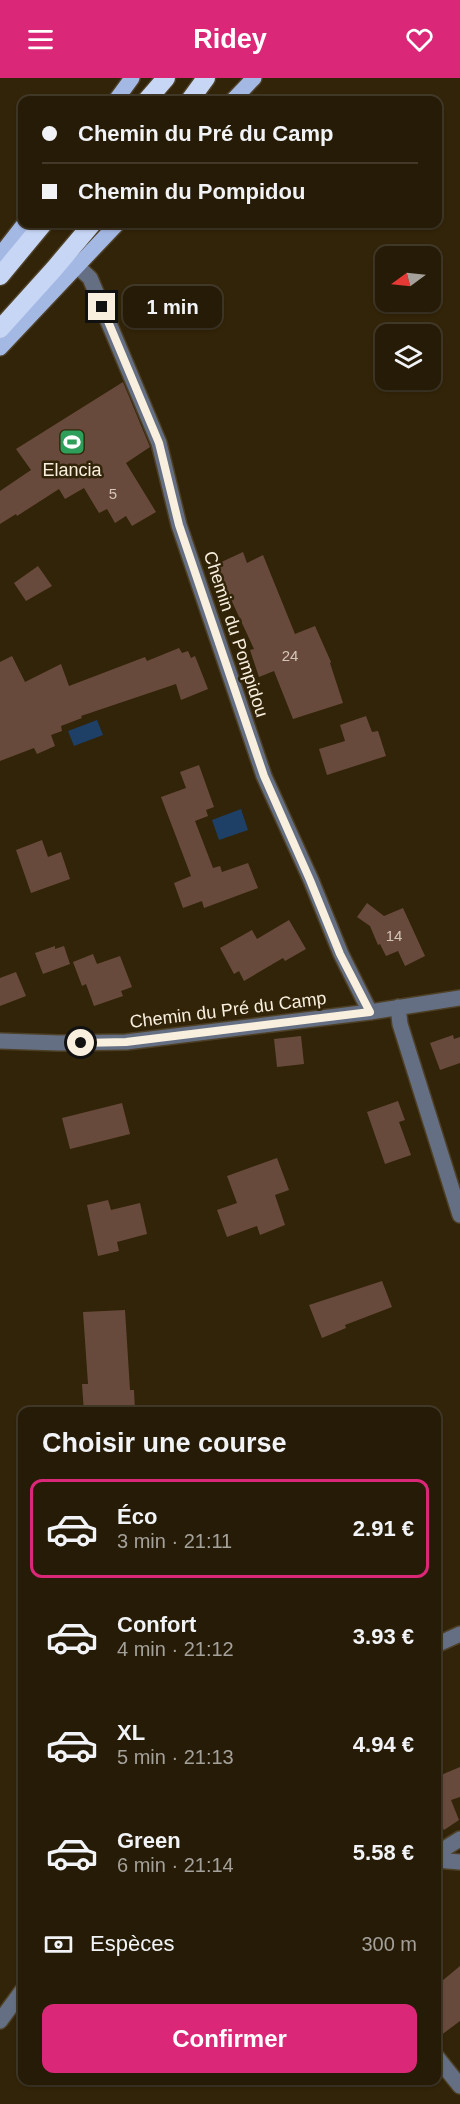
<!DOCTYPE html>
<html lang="fr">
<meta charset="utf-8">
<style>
:root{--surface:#261b06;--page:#2e2410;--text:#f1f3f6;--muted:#a4a19b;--line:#423928;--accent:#db2777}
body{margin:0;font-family:Arial,sans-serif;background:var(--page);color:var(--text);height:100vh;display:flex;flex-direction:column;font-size:22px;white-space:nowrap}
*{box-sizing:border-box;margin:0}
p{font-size:20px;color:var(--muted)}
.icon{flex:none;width:33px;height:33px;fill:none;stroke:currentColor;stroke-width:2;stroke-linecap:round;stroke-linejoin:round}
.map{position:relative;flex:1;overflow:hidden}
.sheet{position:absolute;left:18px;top:1329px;width:423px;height:678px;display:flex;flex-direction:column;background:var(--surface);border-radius:12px;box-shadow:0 2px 4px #0004,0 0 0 2px var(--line)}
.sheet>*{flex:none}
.top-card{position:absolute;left:18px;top:18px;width:424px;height:132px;border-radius:12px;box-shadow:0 2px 4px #0004,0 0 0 2px var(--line);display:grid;align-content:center;height:132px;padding:0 24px;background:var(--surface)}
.needle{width:39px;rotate:255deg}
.fabs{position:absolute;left:375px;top:168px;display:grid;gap:12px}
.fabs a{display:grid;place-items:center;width:66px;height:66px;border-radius:12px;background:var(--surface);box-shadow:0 2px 4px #0004,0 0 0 2px var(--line);font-size:30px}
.end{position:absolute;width:27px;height:27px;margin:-14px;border:8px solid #f8efdf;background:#111;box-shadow:0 0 0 3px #111}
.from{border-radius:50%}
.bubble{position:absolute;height:42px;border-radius:12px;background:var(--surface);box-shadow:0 2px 4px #0004,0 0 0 2px var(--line);font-size:20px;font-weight:800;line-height:42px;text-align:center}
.top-card b{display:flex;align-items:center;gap:21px;height:57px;font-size:22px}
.top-card b+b{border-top:2px solid var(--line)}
.top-card i{width:15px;height:15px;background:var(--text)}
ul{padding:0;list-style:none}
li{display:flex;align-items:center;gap:18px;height:99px;margin:0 12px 9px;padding:0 12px;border:3px solid transparent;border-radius:12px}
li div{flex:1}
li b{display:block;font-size:22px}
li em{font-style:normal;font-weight:800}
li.current{border-color:var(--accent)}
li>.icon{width:54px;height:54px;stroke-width:1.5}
h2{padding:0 24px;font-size:27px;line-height:72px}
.pay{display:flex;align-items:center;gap:15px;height:66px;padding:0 24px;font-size:22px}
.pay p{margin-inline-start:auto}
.primary-button{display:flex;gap:12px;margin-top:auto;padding:12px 24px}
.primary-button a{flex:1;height:69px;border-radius:12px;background:var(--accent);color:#fff;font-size:24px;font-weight:800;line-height:69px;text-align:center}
header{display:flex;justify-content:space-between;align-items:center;height:78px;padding:0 24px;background:var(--accent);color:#fff;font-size:27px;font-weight:800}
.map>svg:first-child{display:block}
.water{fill:#1e3f66}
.building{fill:#684a3c}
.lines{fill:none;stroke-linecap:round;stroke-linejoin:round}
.minor-casing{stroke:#4e4026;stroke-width:18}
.primary-casing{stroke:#4e4026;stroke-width:18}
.motorway-casing{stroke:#4e4026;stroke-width:21}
.minor{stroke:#656f84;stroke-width:15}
.primary{stroke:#a4b8e4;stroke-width:15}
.motorway{stroke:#c7d6f5;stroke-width:18}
.route{stroke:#f8efdf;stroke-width:8}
.labels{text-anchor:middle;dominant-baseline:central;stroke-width:5;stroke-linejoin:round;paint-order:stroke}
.number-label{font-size:15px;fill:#d4c6b6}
.poi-label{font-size:18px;fill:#f8efdf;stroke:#322408}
.street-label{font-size:18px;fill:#f8efdf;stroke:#322408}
</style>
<header><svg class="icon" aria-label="menu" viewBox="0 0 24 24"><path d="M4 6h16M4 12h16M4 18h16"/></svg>Ridey<svg class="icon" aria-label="heart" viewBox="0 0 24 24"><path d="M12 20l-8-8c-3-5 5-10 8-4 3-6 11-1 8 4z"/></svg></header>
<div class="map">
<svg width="460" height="2026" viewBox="0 0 460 2026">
<rect width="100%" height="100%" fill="#322408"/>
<path class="water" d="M 97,642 L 103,657 L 74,668 L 68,653 Z
M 241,731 L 248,752 L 219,762 L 212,742 Z"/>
<path class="building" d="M 123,304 L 150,369 L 126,385 L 156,434 L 132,448 L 126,438 L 115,445 L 107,431 L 99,435 L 84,410 L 65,421 L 59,411 L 17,438 L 16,436 L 0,446 L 0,413 L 31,392 L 16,371 Z
M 243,474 L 247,485 L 263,477 L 295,556 L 315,548 L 331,584 L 330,585 L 343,625 L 293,641 L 274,593 L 259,599 L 250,572 L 254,571 L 215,487 Z
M 38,488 L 52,508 L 26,523 L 14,505 Z
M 179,570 L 182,575 L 188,573 L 191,580 L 195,578 L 208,611 L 181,622 L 176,606 L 81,638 L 82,640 L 61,648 L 62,653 L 51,657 L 55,668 L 37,676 L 34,670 L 0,683 L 0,584 L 12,578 L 25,604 L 61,586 L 69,608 L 145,579 L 147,583 Z
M 366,638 L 372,654 L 378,653 L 386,678 L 327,697 L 319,671 L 345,663 L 340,647 Z
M 199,687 L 214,729 L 206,732 L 208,738 L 195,743 L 213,790 L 220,788 L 222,794 L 248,785 L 258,810 L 204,830 L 202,823 L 183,830 L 174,805 L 191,798 L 161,719 L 186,710 L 180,694 Z
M 42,762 L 48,779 L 61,774 L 70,801 L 31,815 L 16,772 Z
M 367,825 L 384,838 L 403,830 L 425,878 L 405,888 L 398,873 L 386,878 L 380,866 L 378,867 L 370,848 L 357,839 Z
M 289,842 L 306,871 L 285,883 L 283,880 L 244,903 L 239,893 L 234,896 L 220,870 L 252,852 L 257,861 Z
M 55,868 L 55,871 L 64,868 L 70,886 L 43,896 L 35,875 Z
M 93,876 L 97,886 L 120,878 L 132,909 L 121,913 L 123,918 L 94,928 L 86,906 L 82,908 L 73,884 Z
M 16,894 L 26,918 L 0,928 L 0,900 Z
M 453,957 L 454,961 L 460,959 L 460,985 L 440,992 L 430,965 Z
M 301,958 L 304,986 L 277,989 L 274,961 Z
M 398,1023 L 405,1042 L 399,1044 L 411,1077 L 385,1086 L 367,1034 Z
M 122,1025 L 130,1056 L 70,1071 L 62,1040 Z
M 277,1080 L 289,1112 L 275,1117 L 285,1147 L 260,1157 L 257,1148 L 227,1159 L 217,1132 L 237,1125 L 227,1098 Z
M 108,1122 L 111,1132 L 140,1125 L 147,1156 L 117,1164 L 119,1173 L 98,1178 L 87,1127 Z
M 382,1203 L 392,1229 L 345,1247 L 346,1250 L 322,1260 L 309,1227 Z
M 125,1232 L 130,1312 L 134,1312 L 135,1334 L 84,1334 L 82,1306 L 88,1306 L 83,1234 Z
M 436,1688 L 441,1697 L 460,1689 L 460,1719 L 451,1722 L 459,1742 L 444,1752 L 436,1740 Z
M 460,1888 L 460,1943 L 436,1961 L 436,1908 Z"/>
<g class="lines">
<g class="minor-casing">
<path id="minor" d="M 77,188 L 90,200 L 159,365 L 179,447 L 264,698 L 311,802 L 341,876 L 370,934
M 398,929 L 400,946 L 460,1137
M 0,963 L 59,965 L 126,964 L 370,934 L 460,920
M 436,1567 L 460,1556
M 436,1776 L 460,1761
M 436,1782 L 460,1784
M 0,1943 L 22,1913
M 436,1978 L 460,2008"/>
</g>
<g class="primary-casing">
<path id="primary" d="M 116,22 L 132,0
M 233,22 L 254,0
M 0,177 L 24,146
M 0,270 L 117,146"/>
</g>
<g class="motorway-casing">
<path id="motorway" d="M 147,22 L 166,0
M 190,22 L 206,0
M 0,198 L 43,146
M 0,251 L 54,191 L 92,146"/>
</g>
<use href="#minor" class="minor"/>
<use href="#primary" class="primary"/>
<use href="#motorway" class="motorway"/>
</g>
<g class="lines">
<path class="route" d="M 81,965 L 126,964 L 370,934 L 340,876 L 310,802 L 264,698 L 179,447 L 159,365 L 102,229"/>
</g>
<defs>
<g id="stadium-square" transform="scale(1.35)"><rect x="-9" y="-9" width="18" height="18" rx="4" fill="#2e9e5b" stroke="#322408"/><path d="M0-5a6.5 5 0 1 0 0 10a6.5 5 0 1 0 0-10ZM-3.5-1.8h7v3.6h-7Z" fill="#fff"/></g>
</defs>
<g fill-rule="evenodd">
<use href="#stadium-square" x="72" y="364"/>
</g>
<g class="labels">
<g class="number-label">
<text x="113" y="415">5</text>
<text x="290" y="577">24</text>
<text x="394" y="857">14</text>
</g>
<g class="poi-label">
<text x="72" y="392">Elancia</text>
</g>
<g class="street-label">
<text transform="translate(236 556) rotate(72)">Chemin du Pompidou</text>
<text transform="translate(228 932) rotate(-7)">Chemin du Pré du Camp</text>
</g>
</g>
</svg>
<div class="fabs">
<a><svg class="needle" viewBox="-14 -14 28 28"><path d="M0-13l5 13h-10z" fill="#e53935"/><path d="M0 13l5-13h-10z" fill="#a4a19b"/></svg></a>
<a><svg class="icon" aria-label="layers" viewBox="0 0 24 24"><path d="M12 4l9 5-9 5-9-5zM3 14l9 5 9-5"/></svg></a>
</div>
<i class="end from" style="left:81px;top:965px"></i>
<i class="end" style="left:102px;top:229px"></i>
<div class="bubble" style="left:123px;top:208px;width:99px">1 min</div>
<div class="top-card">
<b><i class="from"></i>Chemin du Pré du Camp</b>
<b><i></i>Chemin du Pompidou</b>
</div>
<section class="sheet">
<h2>Choisir une course</h2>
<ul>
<li class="current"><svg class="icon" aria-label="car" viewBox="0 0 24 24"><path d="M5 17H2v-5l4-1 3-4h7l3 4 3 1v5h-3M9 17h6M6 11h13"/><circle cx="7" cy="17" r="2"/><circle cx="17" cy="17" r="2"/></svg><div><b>Éco</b><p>3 min · 21:11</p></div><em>2.91 €</em></li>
<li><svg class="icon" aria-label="car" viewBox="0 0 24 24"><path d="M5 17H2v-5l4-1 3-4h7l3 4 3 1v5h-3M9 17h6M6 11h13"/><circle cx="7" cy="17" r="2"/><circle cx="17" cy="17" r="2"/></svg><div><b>Confort</b><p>4 min · 21:12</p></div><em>3.93 €</em></li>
<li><svg class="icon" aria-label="car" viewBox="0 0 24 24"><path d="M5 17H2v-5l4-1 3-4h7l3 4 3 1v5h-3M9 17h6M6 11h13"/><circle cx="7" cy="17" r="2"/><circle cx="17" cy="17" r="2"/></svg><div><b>XL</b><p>5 min · 21:13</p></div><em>4.94 €</em></li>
<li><svg class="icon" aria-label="car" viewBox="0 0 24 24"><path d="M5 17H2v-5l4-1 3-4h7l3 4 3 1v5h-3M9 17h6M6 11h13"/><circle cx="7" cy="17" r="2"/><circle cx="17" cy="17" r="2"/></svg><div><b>Green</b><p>6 min · 21:14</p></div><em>5.58 €</em></li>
</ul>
<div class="pay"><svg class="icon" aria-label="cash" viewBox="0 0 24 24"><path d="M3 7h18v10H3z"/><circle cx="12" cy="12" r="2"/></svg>Espèces<p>300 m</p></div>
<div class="primary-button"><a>Confirmer</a></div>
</section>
</div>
